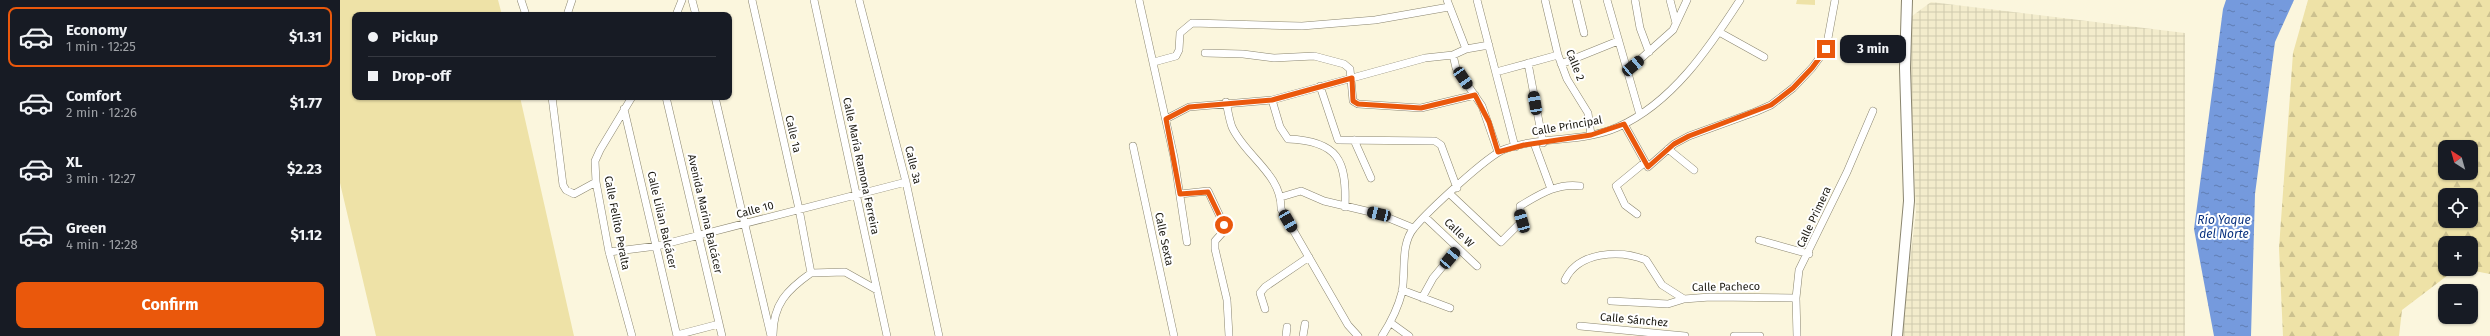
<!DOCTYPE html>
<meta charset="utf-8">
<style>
:root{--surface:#171b24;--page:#242831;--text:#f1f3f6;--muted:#9ea1a6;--line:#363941;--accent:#ea580c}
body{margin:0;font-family:"Fira Sans",sans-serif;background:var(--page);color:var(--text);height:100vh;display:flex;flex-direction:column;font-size:15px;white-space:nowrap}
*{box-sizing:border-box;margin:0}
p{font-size:13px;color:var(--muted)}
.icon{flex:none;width:22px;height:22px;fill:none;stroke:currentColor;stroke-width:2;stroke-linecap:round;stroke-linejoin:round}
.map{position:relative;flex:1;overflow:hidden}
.details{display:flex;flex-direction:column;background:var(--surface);width:340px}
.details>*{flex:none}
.guide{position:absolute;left:12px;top:12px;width:380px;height:88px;border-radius:8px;box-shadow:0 1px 3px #0004;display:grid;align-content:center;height:88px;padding:0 16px;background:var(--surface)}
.needle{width:26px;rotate:323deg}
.buttons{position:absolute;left:2098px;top:140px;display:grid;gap:8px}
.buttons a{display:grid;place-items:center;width:40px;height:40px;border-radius:8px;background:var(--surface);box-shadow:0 1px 3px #0004;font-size:20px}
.end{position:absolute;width:18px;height:18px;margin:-9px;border:5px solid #ea580c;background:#fff;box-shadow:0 0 0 2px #fff}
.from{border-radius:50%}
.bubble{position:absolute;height:28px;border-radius:8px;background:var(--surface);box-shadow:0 1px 3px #0004;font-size:13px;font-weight:700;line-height:28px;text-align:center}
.car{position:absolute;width:12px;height:24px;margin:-12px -6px;border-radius:5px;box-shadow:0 0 3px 1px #0007;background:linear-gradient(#222 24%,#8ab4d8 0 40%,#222 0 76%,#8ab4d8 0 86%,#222 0)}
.guide b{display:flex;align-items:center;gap:14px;height:38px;font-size:15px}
.guide b+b{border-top:1px solid var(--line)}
.guide i{width:10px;height:10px;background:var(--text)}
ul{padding:7px 0 0;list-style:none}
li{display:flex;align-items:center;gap:12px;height:60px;margin:0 8px 6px;padding:0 8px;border:2px solid transparent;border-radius:8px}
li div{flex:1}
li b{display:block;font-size:15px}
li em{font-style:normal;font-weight:700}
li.on{border-color:var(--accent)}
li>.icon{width:36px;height:36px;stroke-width:1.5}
.action{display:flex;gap:8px;margin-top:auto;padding:8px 16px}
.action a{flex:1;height:46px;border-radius:8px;background:var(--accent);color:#fff;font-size:16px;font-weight:700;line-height:46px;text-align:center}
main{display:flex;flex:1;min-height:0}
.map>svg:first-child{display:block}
.industrial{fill:url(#industrial-grid)}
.green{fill:#eee2a7}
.forest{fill:url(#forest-firs);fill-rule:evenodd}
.water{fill:url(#water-ripples)}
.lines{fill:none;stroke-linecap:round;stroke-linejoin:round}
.street-casing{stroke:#8a856f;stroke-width:8}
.secondary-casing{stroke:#8a856f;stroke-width:12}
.street{stroke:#fff;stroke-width:7}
.secondary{stroke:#fff;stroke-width:10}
.route{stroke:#ea580c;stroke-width:5}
.labels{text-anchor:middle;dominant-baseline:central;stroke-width:4;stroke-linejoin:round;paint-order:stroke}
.street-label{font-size:11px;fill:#1b1911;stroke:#fff}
.water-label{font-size:12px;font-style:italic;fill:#09327f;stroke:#fff}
</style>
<main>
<section class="details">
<ul>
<li class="on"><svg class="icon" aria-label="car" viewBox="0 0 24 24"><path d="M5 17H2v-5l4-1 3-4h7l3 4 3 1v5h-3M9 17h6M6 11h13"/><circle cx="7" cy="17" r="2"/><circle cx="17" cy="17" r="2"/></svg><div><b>Economy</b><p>1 min · 12:25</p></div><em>$1.31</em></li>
<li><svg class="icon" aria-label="car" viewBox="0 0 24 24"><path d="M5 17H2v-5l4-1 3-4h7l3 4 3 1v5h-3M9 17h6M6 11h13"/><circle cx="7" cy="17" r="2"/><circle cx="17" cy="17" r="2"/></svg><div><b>Comfort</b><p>2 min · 12:26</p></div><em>$1.77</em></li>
<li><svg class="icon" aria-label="car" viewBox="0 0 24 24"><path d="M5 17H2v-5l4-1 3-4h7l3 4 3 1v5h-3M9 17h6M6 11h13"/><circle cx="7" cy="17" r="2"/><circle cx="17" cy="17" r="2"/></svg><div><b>XL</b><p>3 min · 12:27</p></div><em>$2.23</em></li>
<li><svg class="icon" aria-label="car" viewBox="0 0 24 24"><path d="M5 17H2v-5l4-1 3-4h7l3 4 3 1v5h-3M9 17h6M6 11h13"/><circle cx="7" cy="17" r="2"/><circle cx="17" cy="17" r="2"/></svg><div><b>Green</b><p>4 min · 12:28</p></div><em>$1.12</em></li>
</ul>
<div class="action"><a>Confirm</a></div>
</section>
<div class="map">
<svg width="2150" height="336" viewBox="0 0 2150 336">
<defs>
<pattern id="industrial-grid" width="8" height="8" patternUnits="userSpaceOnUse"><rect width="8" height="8" fill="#f3eccc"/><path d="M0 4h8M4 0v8" fill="none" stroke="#d0caae"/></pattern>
<pattern id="forest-firs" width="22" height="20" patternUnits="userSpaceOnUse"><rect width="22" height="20" fill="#eee2a7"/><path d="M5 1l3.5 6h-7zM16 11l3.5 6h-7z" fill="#ccc18f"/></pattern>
<pattern id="water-ripples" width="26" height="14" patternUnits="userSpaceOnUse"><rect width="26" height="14" fill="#759add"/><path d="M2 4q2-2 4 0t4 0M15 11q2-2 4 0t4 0" fill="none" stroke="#5f7db2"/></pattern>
</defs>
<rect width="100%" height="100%" fill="#fbf6dd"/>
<path class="industrial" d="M 1591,2 L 1845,33 L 1845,336 L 1561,336 L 1576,212 L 1568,19 Z"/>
<path class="green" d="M 0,0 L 158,0 L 162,15 L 15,15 L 15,97 L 180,97 L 234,336 L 36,336 L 0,183 Z
M 1457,0 L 1475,0 L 1475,5 L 1456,4 Z"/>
<path class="forest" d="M 1968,0 L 2150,0 L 2150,274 L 2124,269 L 2131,269 L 2131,243 L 2105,243 L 2105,269 L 2116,269 L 2062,310 L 2059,336 L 1943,336 L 1939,248 L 1953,53 ZM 2105,147 L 2131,147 L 2131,173 L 2105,173 ZM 2105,195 L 2131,195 L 2131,221 L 2105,221 Z"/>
<path class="water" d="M 1886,0 L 1954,0 L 1935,42 L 1915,194 L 1911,336 L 1874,336 L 1854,229 L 1883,9 Z"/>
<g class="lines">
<g class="street-casing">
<path id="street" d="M 181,0 L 186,15
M 352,0 L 356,15
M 412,0 L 459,209 L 471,273
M 474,0 L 547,336
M 519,0 L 566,182 L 599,336
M 799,0 L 834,157 L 847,242
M 1107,0 L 1126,49
M 1137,0 L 1175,147
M 1205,0 L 1218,55 L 1227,79 L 1248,113 L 1251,135
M 1236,0 L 1244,33
M 1267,0 L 1300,115
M 1295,0 L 1300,28 L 1309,52
M 1330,0 L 1336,23
M 227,15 L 232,0
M 336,15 L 342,0
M 1379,32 L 1424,57
M 865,53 L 903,54 L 934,58 L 974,56 L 1004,64 L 1010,69 L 1013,101 L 1018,104 L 1081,108 L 1135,95
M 1113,55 L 1116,68 L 1142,106 L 1158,152
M 814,62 L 836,56 L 839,50 L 840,33 L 852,23 L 962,26 L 1035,20 L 1109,7
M 1188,63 L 1203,143
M 1221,64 L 1278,41
M 1287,71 L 1333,30 L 1347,0
M 1156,72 L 1218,55
M 980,86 L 998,140 L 1095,141 L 1101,145 L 1117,188
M 212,97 L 223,185 L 226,190 L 234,194 L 256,182
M 292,97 L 260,150 L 255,161 L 256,182 L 269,252 L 292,336
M 326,97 L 382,336
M 375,97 L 431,336
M 932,100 L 940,127 L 948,139 C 998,141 1007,160 1005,207
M 886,102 C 888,110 889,119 892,127 C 905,156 942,174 941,209 L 1008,325 L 1018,336
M 284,109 L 337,336
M 826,119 L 849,107 L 932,100 L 1085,58 L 1113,55 L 1126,49 L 1149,45
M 1284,124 L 1308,167 L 1334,144 L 1349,136 L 1415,112 L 1431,105 L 1453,88 L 1472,68 L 1486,49 L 1495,0
M 1014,140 L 1031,178
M 1194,143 L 1211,189
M 793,146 L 834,336
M 1328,149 L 1354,170
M 840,194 L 868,191 L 884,225 L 883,232 L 875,241 L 875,249 L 887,300 L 889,336
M 1110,194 L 1161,242 L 1181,222 L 1180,206 C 1199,195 1216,183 1240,186
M 941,197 L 961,191 L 984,201 L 1039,214 L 1073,228
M 1297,214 L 1285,205 L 1276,186 L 1304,163
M 1085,217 L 1137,266
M 1419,240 L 1469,254
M 269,252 L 317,246 L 566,182
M 1225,280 C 1238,252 1279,249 1306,260 L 1322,285 L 1344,299 L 1370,297 L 1456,298
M 1062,290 L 1110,308
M 1082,298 L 1093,278 L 1118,248
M 1271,301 L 1328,304 L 1344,299
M 925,309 L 920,293 L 925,287 L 969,257
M 1051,323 L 1069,336
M 1240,326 L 1345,336
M 337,335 L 379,324
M 433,335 C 433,304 447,290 471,273 L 505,272 L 537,290
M 946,336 L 947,327
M 963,336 L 965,324
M 1042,336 C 1051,322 1058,308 1062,292 C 1066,272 1060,244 1074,228 C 1087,212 1148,155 1165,149 C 1201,136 1242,143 1278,127 C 1332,103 1369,48 1400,0
M 1394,336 L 1420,336
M 1457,336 L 1456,298 L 1459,270 L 1507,172 L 1533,111"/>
</g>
<g class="secondary-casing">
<path id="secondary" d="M 1557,336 L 1569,201 L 1565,68 L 1567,0"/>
</g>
<use href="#street" class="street"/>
<use href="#secondary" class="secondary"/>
</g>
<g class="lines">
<path class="route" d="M 884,225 L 868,192 L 840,194 L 826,119 L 849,107 L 932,100 L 1012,78 L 1013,101 L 1018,104 L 1081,108 L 1135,95 L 1149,122 L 1158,152 L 1184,145 L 1251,135 L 1284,124 L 1308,167 L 1334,144 L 1349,136 L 1431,105 L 1453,88 L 1472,68 L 1486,49"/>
</g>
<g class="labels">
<g class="street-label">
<text transform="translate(1235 65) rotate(68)">Calle 2</text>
<text transform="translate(1227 126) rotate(-10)">Calle Principal</text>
<text transform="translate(453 134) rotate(77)">Calle 1a</text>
<text transform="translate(573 165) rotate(76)">Calle 3a</text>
<text transform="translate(521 166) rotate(78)">Calle María Ramona Ferreira</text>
<text transform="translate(415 210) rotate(-15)">Calle 10</text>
<text transform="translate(365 214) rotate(77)">Avenida Marina Balcácer</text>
<text transform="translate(1474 217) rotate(-65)">Calle Primera</text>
<text transform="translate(322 220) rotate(77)">Calle Lilian Balcácer</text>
<text transform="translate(277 223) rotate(79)">Calle Fellito Peralta</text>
<text transform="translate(1119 233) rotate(44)">Calle W</text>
<text transform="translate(824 239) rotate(78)">Calle Sexta</text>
<text transform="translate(1386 287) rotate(-1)">Calle Pacheco</text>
<text transform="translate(1294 320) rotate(5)">Calle Sánchez</text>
</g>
<g class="water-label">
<text x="1884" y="220">Río Yaque<tspan x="1884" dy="14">del Norte</tspan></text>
</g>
</g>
</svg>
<div class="buttons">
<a><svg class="needle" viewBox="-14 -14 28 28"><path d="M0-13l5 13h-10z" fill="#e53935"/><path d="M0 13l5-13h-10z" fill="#9ea1a6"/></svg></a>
<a><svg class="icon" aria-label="locate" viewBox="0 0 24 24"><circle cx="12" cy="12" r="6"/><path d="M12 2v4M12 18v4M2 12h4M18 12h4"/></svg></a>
<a>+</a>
<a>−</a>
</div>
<i class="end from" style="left:884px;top:225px"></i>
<i class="end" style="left:1486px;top:49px"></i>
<div class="bubble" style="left:1500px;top:35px;width:66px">3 min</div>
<i class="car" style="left:1293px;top:66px;rotate:50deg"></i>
<i class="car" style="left:1123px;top:78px;rotate:146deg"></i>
<i class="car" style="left:1195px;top:103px;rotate:350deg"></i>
<i class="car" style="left:1039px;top:214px;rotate:283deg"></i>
<i class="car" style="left:948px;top:221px;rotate:150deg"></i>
<i class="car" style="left:1182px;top:221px;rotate:344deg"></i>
<i class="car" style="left:1110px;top:258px;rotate:40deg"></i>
<div class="guide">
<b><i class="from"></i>Pickup</b>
<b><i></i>Drop-off</b>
</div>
</div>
</main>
